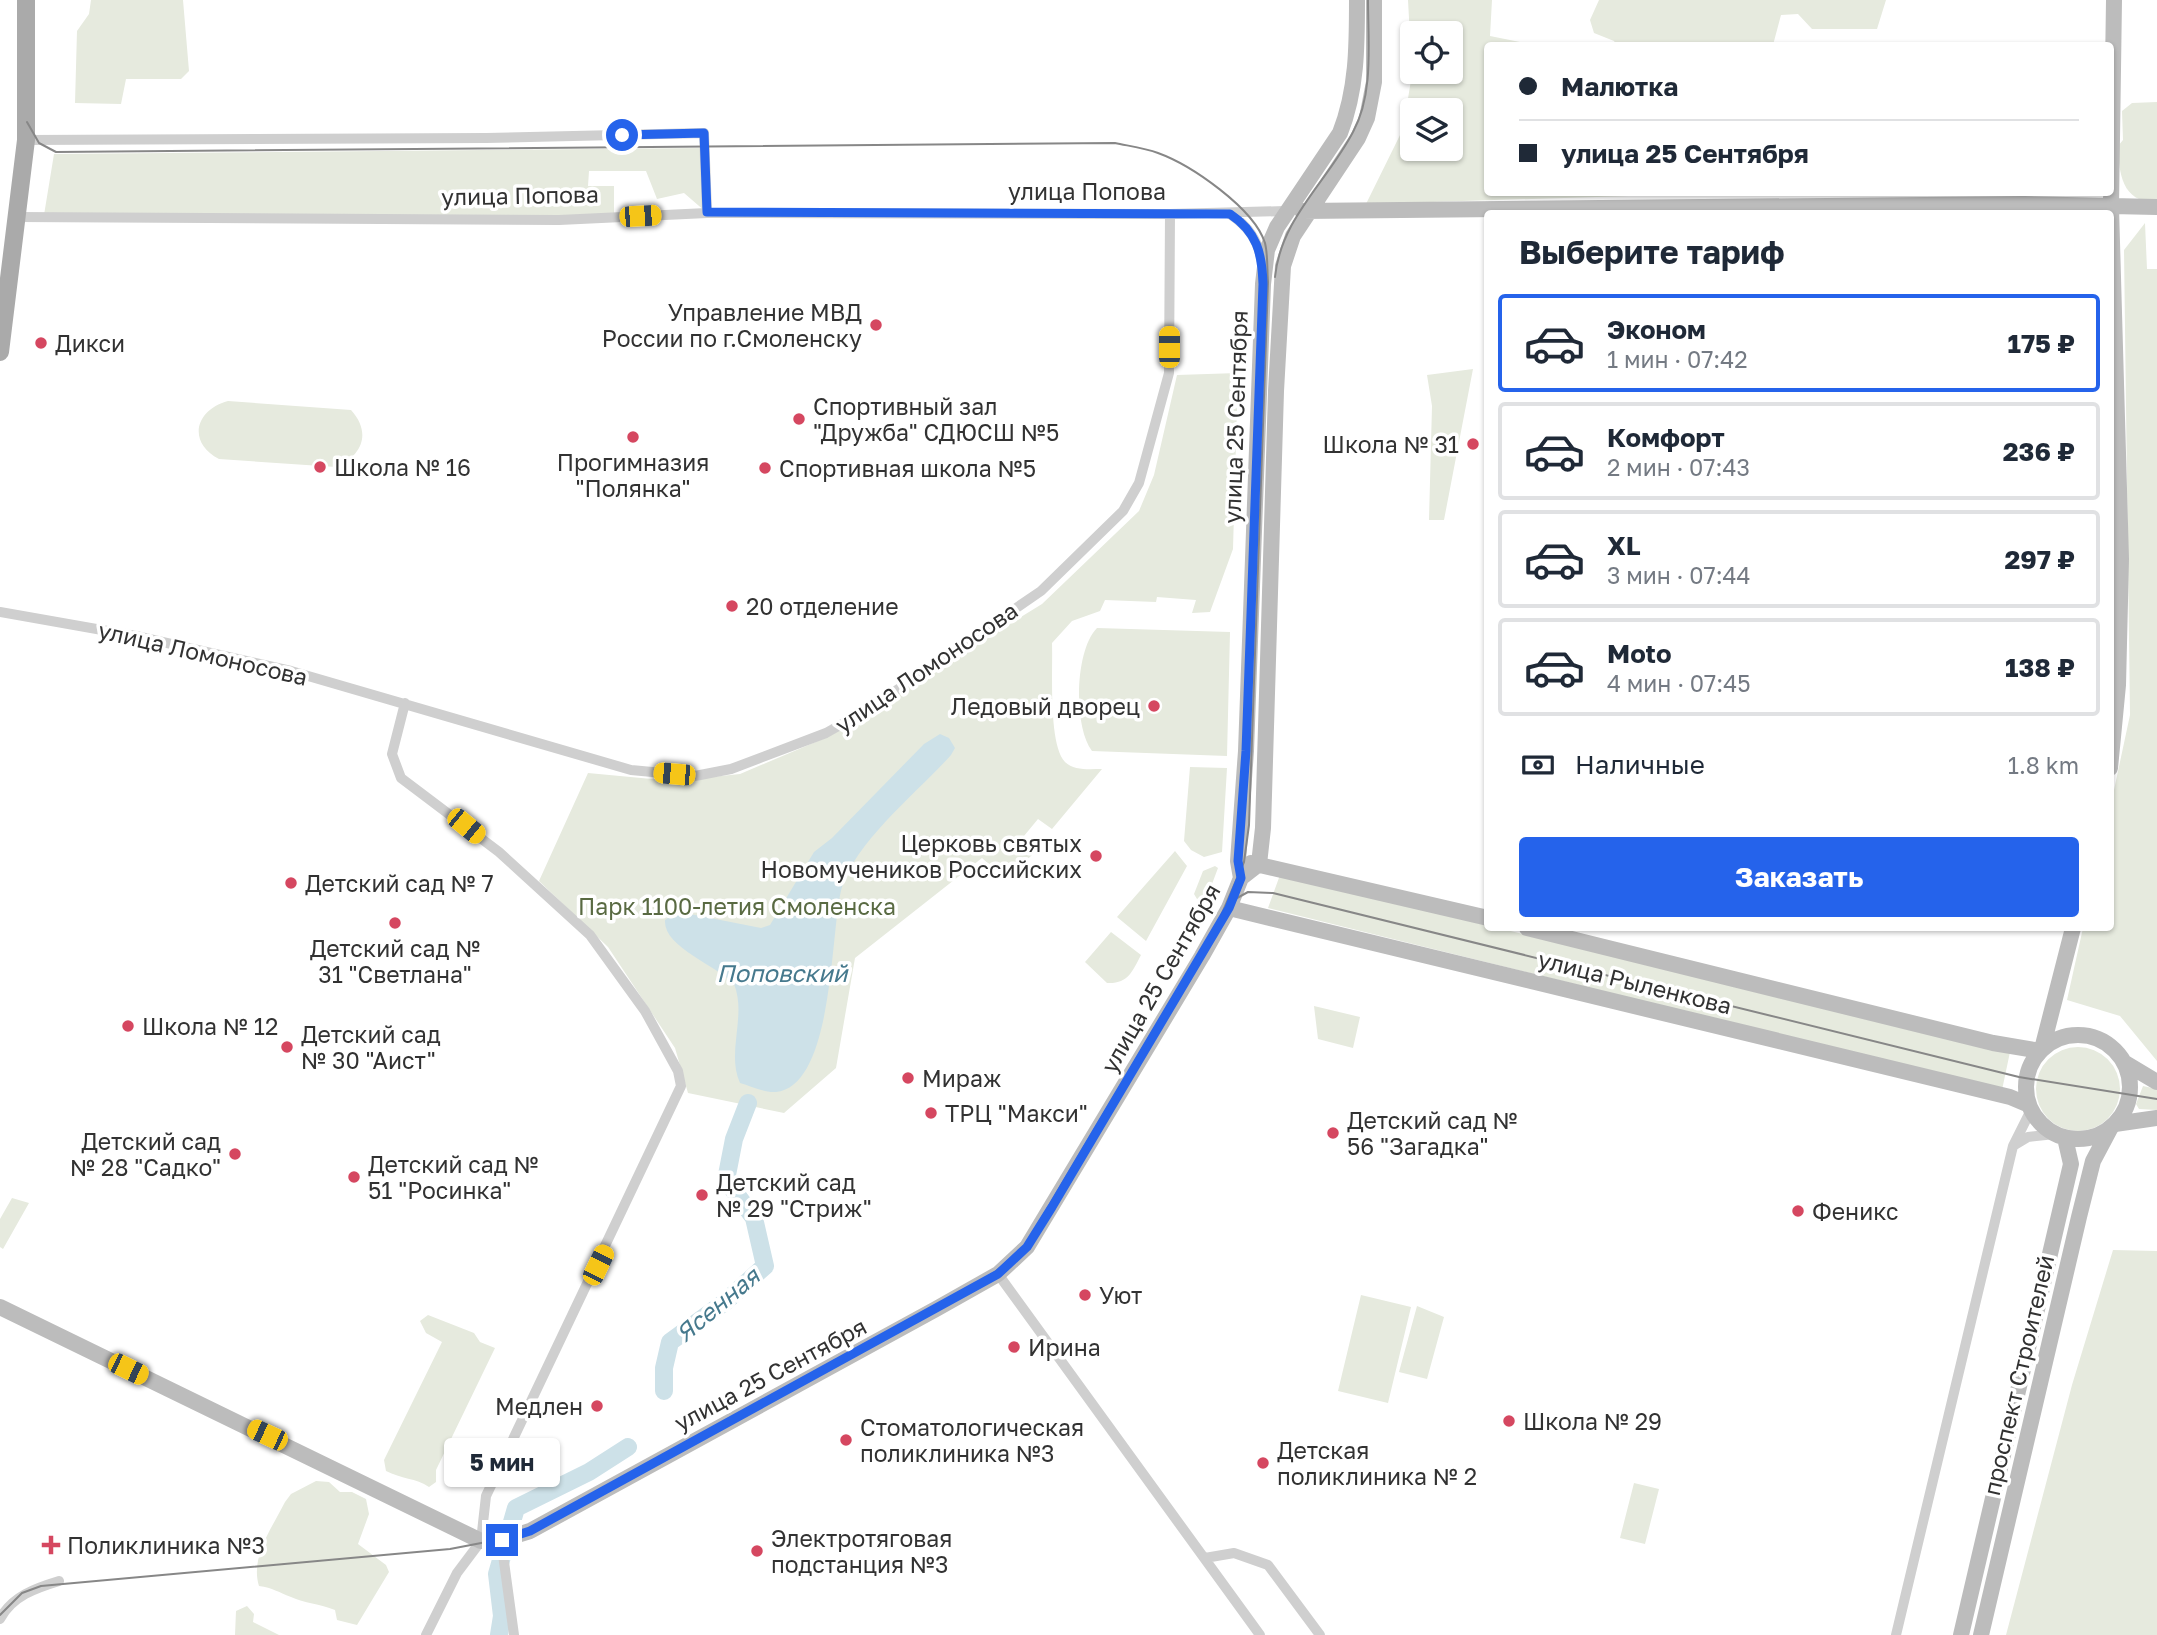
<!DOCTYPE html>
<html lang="ru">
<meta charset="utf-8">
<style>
:root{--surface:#fff;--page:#f2f2f3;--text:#1f2937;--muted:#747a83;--line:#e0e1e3;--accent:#2563eb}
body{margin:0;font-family:"Golos Text",sans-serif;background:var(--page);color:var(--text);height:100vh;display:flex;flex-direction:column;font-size:26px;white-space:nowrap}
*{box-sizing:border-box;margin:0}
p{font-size:23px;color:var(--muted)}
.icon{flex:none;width:38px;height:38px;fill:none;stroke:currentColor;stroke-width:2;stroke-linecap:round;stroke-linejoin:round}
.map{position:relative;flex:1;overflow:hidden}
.sheet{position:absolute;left:1484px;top:210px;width:630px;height:721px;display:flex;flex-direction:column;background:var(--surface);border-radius:7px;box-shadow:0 2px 5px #0004}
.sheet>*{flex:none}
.banner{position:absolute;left:1484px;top:42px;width:630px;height:154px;border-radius:7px;box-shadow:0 2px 5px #0004;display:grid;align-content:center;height:154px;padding:0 35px;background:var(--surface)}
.fabs{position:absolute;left:1400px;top:21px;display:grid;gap:14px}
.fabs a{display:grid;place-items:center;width:63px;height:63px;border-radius:7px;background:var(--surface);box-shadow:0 2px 5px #0004;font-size:35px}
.end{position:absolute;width:32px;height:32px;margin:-16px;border:9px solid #2563eb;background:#fff;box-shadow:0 0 0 4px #fff}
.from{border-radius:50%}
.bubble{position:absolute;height:49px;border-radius:7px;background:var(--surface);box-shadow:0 2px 5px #0004;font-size:23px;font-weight:700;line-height:49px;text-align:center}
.car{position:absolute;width:21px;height:42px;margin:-21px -10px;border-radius:9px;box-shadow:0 0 5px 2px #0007;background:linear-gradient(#f5c518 24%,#345 0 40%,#f5c518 0 76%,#345 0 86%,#f5c518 0)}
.banner b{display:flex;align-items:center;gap:24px;height:66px;font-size:26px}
.banner b+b{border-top:2px solid var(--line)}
.banner i{width:18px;height:18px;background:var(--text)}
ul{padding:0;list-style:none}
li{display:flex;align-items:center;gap:21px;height:98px;margin:0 14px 10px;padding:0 21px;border:4px solid var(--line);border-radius:7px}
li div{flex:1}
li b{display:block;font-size:26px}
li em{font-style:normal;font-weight:700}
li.on{border-color:var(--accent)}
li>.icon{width:63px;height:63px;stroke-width:1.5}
h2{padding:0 35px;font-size:32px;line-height:84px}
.pay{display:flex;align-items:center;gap:18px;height:77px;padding:0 35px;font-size:26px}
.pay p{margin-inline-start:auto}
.button{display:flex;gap:14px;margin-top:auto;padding:14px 35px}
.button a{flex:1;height:80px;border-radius:7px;background:var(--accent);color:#fff;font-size:28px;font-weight:700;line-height:80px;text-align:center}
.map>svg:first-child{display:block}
.green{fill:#e6eade;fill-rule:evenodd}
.water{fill:#cde1e8}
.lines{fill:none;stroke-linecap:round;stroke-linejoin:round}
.river{stroke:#cde1e8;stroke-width:18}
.street{stroke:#cfcfcf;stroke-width:10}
.secondary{stroke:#bcbcbc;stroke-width:16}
.primary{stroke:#aaa;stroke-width:18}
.tram{stroke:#878787;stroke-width:2}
.route{stroke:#2563eb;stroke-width:9}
.poi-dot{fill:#d54760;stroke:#fff;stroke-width:2.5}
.labels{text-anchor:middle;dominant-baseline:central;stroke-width:7;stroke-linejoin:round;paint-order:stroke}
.street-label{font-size:23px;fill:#323232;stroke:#fff}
.poi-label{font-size:23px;fill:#323232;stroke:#fff;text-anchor:start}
.park-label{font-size:23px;fill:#596a42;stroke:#fff}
.water-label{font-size:24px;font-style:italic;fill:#46798d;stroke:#fff}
</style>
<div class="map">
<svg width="2157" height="1635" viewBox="0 0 2157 1635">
<rect width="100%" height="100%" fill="#fff"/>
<path class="green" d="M 91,0 L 183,0 L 189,71 L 181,79 L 126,79 L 121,104 L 75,103 L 77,31 L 89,14 Z
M 1408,0 L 1492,0 L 1490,36 L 1525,43 L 1525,45 L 1488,46 L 1488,192 L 1694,194 L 1366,204 L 1403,129 L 1412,74 ZM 1412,33 L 1451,33 L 1451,72 L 1412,72 ZM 1412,110 L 1451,110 L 1451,149 L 1412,149 Z
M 1599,0 L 1886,0 L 1877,29 L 1812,29 L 1798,14 L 1781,15 L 1773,45 L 1617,46 L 1614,41 L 1594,33 L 1590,20 Z
M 2157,102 L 2157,202 C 2122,203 2119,174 2118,146 L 2123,140 L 2122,111 L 2132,103 Z
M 704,148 L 706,212 L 684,193 L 657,199 L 646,171 L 589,171 L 588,186 L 614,186 L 614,216 L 44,215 L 54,154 Z
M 2145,223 L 2147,269 L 2157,269 L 2157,1061 L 2120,1016 L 2067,1000 L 2083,928 L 2110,928 L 2111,804 L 2130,715 L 2124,250 Z
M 1473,369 L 1444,520 L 1429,520 L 1432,406 L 1427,375 Z
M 1238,373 L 1233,549 L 1210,612 L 1192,613 L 1196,600 L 1157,597 L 1156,602 L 1105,600 L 1100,611 L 1072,621 L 1052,643 C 1053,670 1048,744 1065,762 C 1074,771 1090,769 1102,769 L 1052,829 L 1038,819 L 1019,842 L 1032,855 L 1006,880 L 982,858 L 855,958 L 836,1068 L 784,1113 L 688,1093 L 675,1048 L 608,947 L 539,881 L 588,773 L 673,781 L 740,774 L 825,738 L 1042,604 L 1139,511 L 1154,475 L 1177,375 Z
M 228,401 L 351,410 C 372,433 362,456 336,467 L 219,459 C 187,442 195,410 228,401 Z
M 1097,628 L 1230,632 L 1227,756 L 1092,751 C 1073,726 1075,650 1097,628 Z
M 1190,767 L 1227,768 L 1222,852 L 1204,857 L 1191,850 L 1184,841 Z
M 1175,851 L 1187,866 L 1146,941 L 1117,917 Z
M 1215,866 L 1218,868 L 1206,900 L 1197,899 L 1194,894 L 1203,871 Z
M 1280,875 L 2010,1052 L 2002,1090 L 1268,908 Z
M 1111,932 L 1141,955 C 1132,972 1128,984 1107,983 L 1085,962 Z
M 1314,1006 L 1360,1017 L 1353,1048 L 1318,1039 Z
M2036 1089a42 42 0 1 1 84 0a42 42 0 1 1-84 0Z
M 2143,1086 L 2157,1089 L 2157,1110 L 2139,1109 L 2136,1104 Z
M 12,1198 L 29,1203 L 3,1249 L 0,1247 L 0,1219 Z
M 2113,1250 L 2157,1251 L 2157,1635 L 2006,1635 L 2072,1385 Z
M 1361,1295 L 1411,1307 L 1388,1403 L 1338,1391 Z
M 1417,1306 L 1444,1317 L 1427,1379 L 1399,1372 Z
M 428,1315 L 474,1333 L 480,1342 L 495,1348 L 436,1470 L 436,1482 L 429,1487 C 416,1478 401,1479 386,1471 L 384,1460 L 442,1342 L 426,1333 L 420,1321 Z
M 316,1481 L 329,1482 L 340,1492 L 352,1492 L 366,1499 L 369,1514 L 358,1544 L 386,1565 L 389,1572 L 357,1625 L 337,1620 L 335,1610 C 320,1604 304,1603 291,1597 C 278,1592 273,1588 259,1586 C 250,1557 272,1528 285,1502 L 291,1494 Z
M 1634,1483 L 1659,1489 L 1645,1544 L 1620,1538 Z
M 247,1606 L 254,1614 L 253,1622 L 279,1635 L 235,1635 L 236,1611 Z"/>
<path class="water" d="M 940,734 L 949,738 L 955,748 L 951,755 C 919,791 856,841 842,887 C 830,927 835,1086 776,1092 C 764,1093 751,1086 740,1083 C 726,1052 747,1016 734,984 C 716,965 663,947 665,920 L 674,914 L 685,913 L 761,928 L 770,925 L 814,852 L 832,838 L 924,744 Z"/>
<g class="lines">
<path class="river" d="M 664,1391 L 664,1368 L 670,1342 L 725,1302 L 765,1266 L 754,1218 L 726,1180 L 734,1139 L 748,1103
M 499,1635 L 502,1616 L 497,1574 L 516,1508 L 589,1472 L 628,1447"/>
<path class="street" d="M 26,140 L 486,138 L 704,133 L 707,213
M 1230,214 C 1248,226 1258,240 1262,262
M 17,217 L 559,220 L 707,213 L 1170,214 L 1285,211
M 0,612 L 136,636 L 291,671 L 631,770 L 695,776 L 731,769 L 826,733 L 872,707 L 1041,591 L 1123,511 L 1139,483 L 1169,373 L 1170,214
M 405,703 L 392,754 L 401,778 L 499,852 L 590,935 L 645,1011 L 678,1071 L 681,1086 L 486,1496 L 481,1541 L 457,1573 L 426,1635
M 2013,1146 L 2028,1137 L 2055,1134
M 998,1274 L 1260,1635
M 501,1540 L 514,1635
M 1205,1558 L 1234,1553 L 1268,1565 L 1320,1635
M 0,1619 C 12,1596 36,1588 59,1581
M 1896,1635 L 2013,1146 L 2031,1110"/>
<path class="secondary" d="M 1302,211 L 2024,204 L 2157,207
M 2110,768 L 2118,685 L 2121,559 L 2111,207 L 2114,0
M 1251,863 L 1488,918
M 1241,878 L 1259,864 L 1263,828 L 1276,391 L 1283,266 L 1293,236 L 1358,138 L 1367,118 L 1374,82 L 1374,0
M 1229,908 L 2010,1097 L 2029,1105
M 1527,928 L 1993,1043 L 2041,1051
M2026 1087a52 52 0 1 1 104 0a52 52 0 1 1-104 0Z
M 2042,1049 L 2073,928
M 2125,1063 L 2157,1082
M 2115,1124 L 2157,1118
M 0,1307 L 481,1541 L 501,1540 L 530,1531 L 936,1309 L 998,1274 L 1027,1247 L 1202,956 L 1229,908 L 1241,878 L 1238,861 L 1246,751 L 1263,284 L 1267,250 L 1277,227 L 1340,133 C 1357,90 1357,46 1357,0
M 1961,1635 L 2071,1164 L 2065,1138
M 1981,1635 L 2079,1217 L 2093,1161 L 2110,1129"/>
<path class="primary" d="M 0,352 L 26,140 L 26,0"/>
<path class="tram" d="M 1275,277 C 1281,218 1327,182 1353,132 C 1374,94 1368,42 1368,0
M 1228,903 L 1248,892 L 1273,893 L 2019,1077 L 2157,1099
M 0,1615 L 22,1593 L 41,1586 L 450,1549 L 502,1539 L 529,1530 L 936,1307 L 995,1272 L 1025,1246 L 1220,918 L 1244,862 L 1249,825 L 1268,282 C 1267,269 1268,255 1265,243 C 1254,208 1191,165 1158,153 C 1145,148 1129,146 1115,143 L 56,152 L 39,143 L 27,122"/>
</g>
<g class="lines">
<path class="route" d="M 502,1540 L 530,1531 L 998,1274 L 1027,1247 L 1052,1207 L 1229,908 L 1241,878 L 1238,861 L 1246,751 L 1263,284 C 1262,253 1257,232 1230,214 L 707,212 L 704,133 L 622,135"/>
</g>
<g class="poi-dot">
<circle cx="876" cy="325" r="7"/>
<circle cx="41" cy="343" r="7"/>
<circle cx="799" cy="419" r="7"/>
<circle cx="633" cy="437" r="7"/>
<circle cx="1473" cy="444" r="7"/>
<circle cx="320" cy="467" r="7"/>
<circle cx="765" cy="468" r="7"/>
<circle cx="732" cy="606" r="7"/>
<circle cx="1154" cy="706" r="7"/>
<circle cx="1096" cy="856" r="7"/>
<circle cx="291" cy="883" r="7"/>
<circle cx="395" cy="923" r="7"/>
<circle cx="128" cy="1026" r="7"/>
<circle cx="287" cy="1047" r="7"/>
<circle cx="908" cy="1078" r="7"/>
<circle cx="931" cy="1113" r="7"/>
<circle cx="1333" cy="1133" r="7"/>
<circle cx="235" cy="1154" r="7"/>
<circle cx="354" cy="1177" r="7"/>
<circle cx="702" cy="1195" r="7"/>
<circle cx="1798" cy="1211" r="7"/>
<circle cx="1085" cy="1295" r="7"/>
<circle cx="1014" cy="1347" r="7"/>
<circle cx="597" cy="1406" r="7"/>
<circle cx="1509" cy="1421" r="7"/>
<circle cx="846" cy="1440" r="7"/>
<circle cx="1263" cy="1463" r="7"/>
<path d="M47.5 1534.5h7v7h7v7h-7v7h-7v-7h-7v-7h7z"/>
<circle cx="757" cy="1551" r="7"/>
</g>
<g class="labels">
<g class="street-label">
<text x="1087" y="191">улица Попова</text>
<text transform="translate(520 195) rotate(-1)">улица Попова</text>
<text transform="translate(1235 417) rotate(-88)">улица 25 Сентября</text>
<text transform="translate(203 653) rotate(13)">улица Ломоносова</text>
<text transform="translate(926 667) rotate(-34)">улица Ломоносова</text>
<text transform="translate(1160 978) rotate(-60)">улица 25 Сентября</text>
<text transform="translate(1635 982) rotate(14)">улица Рыленкова</text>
<text transform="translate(770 1374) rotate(-28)">улица 25 Сентября</text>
<text transform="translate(2018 1375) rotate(-77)">проспект Строителей</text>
</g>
<g class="poi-label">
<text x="862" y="312" text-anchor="end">Управление МВД<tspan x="862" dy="26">России по г.Смоленску</tspan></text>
<text x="55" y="343">Дикси</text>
<text x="813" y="406">Спортивный зал<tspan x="813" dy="26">"Дружба" СДЮСШ №5</tspan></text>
<text x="1459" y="444" text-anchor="end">Школа № 31</text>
<text x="633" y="462" text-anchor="middle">Прогимназия<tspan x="633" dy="26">"Полянка"</tspan></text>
<text x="334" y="467">Школа № 16</text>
<text x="779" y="468">Спортивная школа №5</text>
<text x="746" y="606">20 отделение</text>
<text x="1140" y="706" text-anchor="end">Ледовый дворец</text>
<text x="1082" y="843" text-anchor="end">Церковь святых<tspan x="1082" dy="26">Новомучеников Российских</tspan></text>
<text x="305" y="883">Детский сад № 7</text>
<text x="395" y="948" text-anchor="middle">Детский сад №<tspan x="395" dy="26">31 "Светлана"</tspan></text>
<text x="142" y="1026">Школа № 12</text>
<text x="301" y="1034">Детский сад<tspan x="301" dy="26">№ 30 "Аист"</tspan></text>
<text x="922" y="1078">Мираж</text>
<text x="945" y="1113">ТРЦ "Макси"</text>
<text x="1347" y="1120">Детский сад №<tspan x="1347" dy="26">56 "Загадка"</tspan></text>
<text x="221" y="1141" text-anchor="end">Детский сад<tspan x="221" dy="26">№ 28 "Садко"</tspan></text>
<text x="368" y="1164">Детский сад №<tspan x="368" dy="26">51 "Росинка"</tspan></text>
<text x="716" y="1182">Детский сад<tspan x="716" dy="26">№ 29 "Стриж"</tspan></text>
<text x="1812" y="1211">Феникс</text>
<text x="1099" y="1295">Уют</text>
<text x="1028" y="1347">Ирина</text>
<text x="583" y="1406" text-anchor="end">Медлен</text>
<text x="1523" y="1421">Школа № 29</text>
<text x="860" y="1427">Стоматологическая<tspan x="860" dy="26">поликлиника №3</tspan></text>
<text x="1277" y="1450">Детская<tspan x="1277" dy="26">поликлиника № 2</tspan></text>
<text x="771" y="1538">Электротяговая<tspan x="771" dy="26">подстанция №3</tspan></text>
<text x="67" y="1545">Поликлиника №3</text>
</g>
<g class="park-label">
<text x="737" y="906">Парк 1100-летия Смоленска</text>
</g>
<g class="water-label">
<text x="782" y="972">Поповский</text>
<text transform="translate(717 1304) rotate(-40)">Ясенная</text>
</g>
</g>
</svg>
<div class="fabs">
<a><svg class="icon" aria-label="locate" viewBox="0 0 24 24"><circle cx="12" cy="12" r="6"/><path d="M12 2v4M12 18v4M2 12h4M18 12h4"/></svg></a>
<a><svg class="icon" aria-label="layers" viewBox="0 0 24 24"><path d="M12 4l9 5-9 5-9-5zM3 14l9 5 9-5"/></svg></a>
</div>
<i class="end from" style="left:622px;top:135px"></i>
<i class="end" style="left:502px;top:1540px"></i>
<div class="bubble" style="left:444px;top:1438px;width:116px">5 мин</div>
<i class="car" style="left:640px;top:216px;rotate:87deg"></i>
<i class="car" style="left:1169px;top:347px;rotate:0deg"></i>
<i class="car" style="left:674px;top:774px;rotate:275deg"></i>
<i class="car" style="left:466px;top:826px;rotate:129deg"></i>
<i class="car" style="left:598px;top:1265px;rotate:26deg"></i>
<i class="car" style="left:128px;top:1369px;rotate:116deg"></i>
<i class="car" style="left:267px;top:1435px;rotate:295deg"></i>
<div class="banner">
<b><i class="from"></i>Малютка</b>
<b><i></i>улица 25 Сентября</b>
</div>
<section class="sheet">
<h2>Выберите тариф</h2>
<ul>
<li class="on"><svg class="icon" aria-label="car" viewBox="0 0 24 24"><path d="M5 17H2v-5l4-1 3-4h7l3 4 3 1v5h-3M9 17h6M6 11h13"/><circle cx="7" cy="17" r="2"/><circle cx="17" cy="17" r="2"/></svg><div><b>Эконом</b><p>1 мин · 07:42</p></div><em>175 ₽</em></li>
<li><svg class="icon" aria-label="car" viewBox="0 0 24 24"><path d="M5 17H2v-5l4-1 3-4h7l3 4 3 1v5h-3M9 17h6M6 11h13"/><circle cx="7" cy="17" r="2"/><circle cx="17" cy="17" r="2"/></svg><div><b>Комфорт</b><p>2 мин · 07:43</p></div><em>236 ₽</em></li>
<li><svg class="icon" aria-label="car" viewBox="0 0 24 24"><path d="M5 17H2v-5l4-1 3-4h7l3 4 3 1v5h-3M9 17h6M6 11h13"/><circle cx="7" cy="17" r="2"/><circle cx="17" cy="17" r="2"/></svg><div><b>XL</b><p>3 мин · 07:44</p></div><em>297 ₽</em></li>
<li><svg class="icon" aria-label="car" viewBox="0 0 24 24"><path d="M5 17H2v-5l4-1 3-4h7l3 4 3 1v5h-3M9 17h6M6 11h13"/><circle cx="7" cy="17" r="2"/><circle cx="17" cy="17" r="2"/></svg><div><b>Moto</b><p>4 мин · 07:45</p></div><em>138 ₽</em></li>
</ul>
<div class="pay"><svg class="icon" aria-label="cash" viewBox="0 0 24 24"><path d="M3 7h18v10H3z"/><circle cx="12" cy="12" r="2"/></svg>Наличные<p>1.8 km</p></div>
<div class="button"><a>Заказать</a></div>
</section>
</div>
